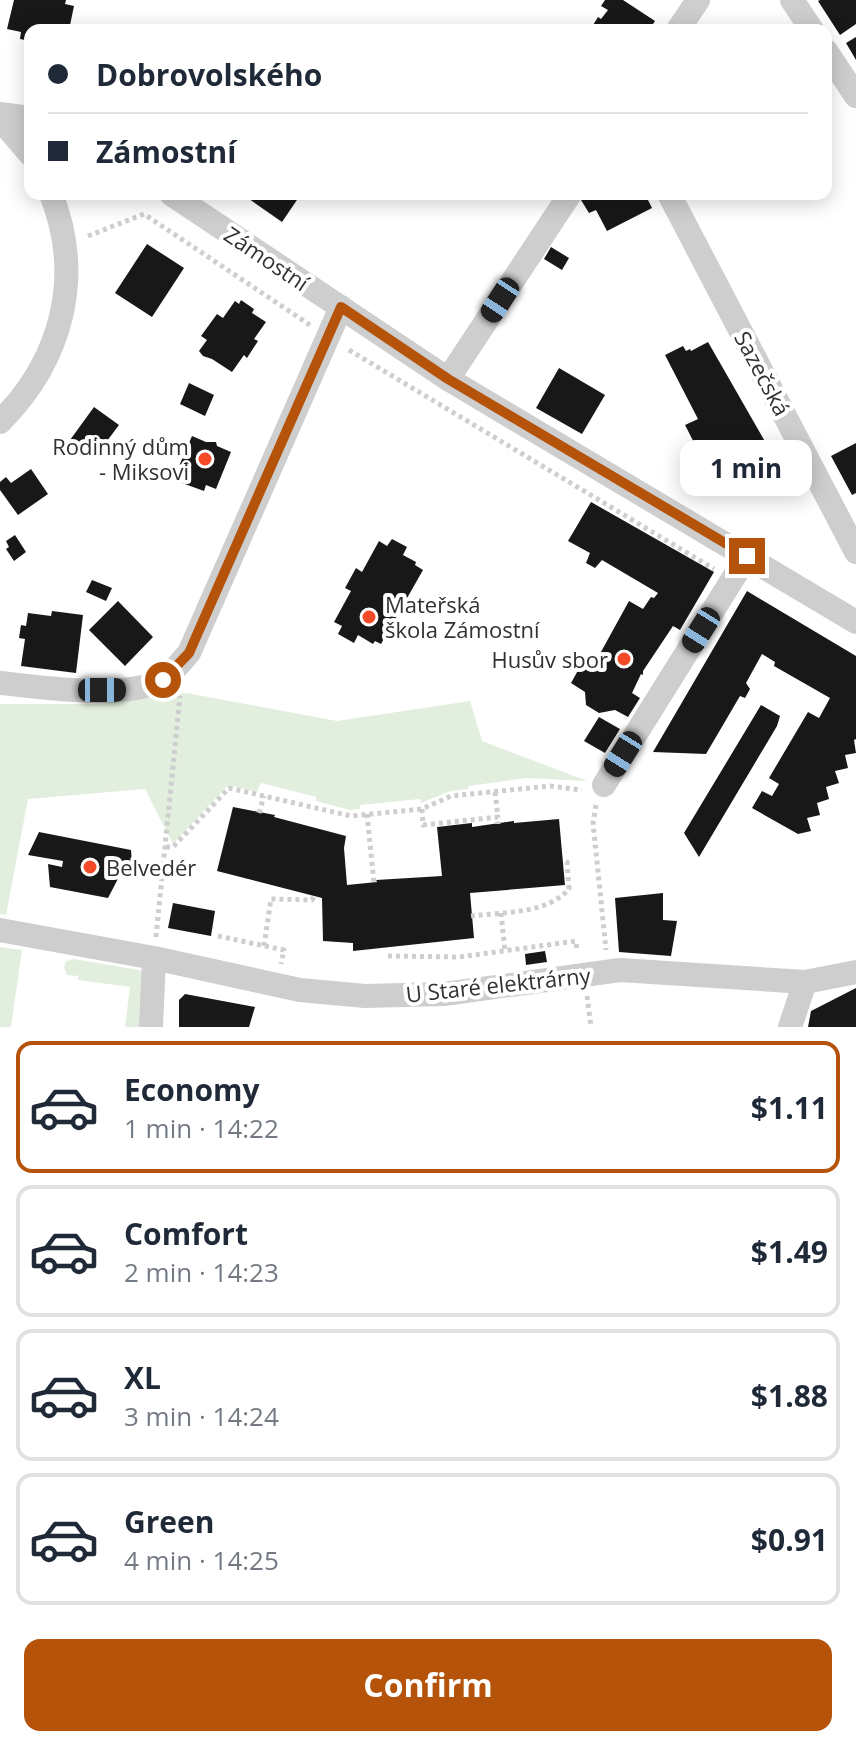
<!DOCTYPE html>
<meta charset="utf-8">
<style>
:root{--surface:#fff;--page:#f2f2f3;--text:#1f2937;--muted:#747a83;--line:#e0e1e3;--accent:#b45309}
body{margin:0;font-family:"Open Sans",sans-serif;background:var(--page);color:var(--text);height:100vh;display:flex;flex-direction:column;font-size:30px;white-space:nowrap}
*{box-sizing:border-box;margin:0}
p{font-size:26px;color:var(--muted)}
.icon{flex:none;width:44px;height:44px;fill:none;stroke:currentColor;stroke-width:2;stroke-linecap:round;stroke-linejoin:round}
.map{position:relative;height:1027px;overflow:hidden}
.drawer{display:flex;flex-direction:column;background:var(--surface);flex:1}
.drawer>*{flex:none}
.hud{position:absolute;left:24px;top:24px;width:808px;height:176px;border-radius:16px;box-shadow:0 4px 20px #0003;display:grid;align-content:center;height:176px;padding:0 24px;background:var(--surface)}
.end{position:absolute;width:36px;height:36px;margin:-18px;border:10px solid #b45309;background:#fff;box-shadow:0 0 0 4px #fff}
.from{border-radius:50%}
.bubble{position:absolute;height:56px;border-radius:16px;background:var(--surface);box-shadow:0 4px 20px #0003;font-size:26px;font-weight:700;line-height:56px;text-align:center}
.car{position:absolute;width:24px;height:48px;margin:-24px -12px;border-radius:10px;box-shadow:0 0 6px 2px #0007;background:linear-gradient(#222 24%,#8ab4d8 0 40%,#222 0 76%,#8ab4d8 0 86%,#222 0)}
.hud b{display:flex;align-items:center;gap:28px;height:76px;font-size:30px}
.hud b+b{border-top:2px solid var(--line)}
.hud i{width:20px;height:20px;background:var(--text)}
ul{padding:14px 0 0;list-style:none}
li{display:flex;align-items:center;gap:24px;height:132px;margin:0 16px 12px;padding:0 8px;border:4px solid var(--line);border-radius:16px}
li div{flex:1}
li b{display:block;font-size:30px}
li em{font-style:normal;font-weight:700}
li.selected{border-color:var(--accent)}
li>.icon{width:72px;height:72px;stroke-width:1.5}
.primary-button{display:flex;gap:16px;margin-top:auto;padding:16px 24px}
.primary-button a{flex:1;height:92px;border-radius:16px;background:var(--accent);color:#fff;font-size:32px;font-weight:700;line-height:92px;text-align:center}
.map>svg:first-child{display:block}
.green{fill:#e3efde}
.building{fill:#181818}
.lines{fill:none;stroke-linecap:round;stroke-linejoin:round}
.path{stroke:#cecece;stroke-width:5;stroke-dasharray:4 4;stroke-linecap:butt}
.street{stroke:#cecece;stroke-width:24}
.route{stroke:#b45309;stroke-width:10}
.poi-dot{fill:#f44a27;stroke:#fff;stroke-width:3}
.labels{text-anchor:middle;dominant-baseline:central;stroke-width:8;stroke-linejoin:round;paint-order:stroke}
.street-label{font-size:22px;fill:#313131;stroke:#fff}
.poi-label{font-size:22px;fill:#313131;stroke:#fff;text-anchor:end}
</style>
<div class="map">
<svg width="856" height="1027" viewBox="0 0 856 1027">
<rect width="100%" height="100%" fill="#fff"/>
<path class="green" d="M 187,693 L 337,721 L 470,701 L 482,741 L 587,781 L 526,778 L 469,786 L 468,789 L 451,791 L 421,803 L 420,799 L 360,805 L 360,809 L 350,810 L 316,801 L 316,797 L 261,783 L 257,792 L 228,785 L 173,844 L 145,789 L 28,799 L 6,915 L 0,914 L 0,704 L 96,704 Z
M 0,947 L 22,950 L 11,1027 L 0,1027 Z
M 74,959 L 139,970 L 143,973 L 144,1027 L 125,1027 L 130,987 L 78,980 L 78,976 L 67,975 L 64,967 L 66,961 Z"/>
<path class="building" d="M 14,0 L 66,0 L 65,4 L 74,6 L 69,30 L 30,30 L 30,41 L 20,39 L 21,32 L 7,29 Z
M 605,0 L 623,0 L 655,21 L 649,30 L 590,30 L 598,17 L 601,19 L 608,10 L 601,6 Z
M 820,0 L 856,0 L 856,24 L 840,35 L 818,1 Z
M 856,37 L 856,60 L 846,43 Z
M 242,194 L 301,194 L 282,222 Z
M 588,194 L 645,194 L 652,208 L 607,231 L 596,210 L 589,213 L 581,200 L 590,197 Z
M 147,244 L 184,268 L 152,317 L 115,293 Z
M 551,247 L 569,258 L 562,270 L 544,259 Z
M 241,300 L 254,309 L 252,313 L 266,322 L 254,339 L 258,341 L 247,358 L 244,355 L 232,372 L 212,359 L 203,356 L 199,351 L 207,340 L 201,336 L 217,314 L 223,318 L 235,301 L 239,304 Z
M 708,342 L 767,445 L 710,474 L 685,425 L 698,419 L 665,355 L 683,346 L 686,351 L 690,349 L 691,351 Z
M 559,368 L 605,395 L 582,434 L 536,408 Z
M 189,383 L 214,395 L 205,416 L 180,404 Z
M 94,407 L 119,425 L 95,457 L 70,440 Z
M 192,436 L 206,442 L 216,442 L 217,446 L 231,452 L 216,489 L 206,485 L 204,491 L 182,483 L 185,477 L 176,473 Z
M 856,443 L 856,493 L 852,495 L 831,456 Z
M 31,469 L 48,494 L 18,515 L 0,490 L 0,482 L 6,477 L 11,483 Z
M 591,502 L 714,572 L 680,630 L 673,626 L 643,671 L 643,675 L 641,674 L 632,693 L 640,698 L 628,717 L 615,710 L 599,713 L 586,705 L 585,692 L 571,683 L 581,665 L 589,670 L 596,661 L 629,601 L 643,609 L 651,597 L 654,598 L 658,593 L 602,560 L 595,568 L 586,563 L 590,553 L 568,541 Z
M 15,535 L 26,552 L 14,561 L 6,549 L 9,547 L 6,541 Z
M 392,539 L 407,547 L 403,555 L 416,562 L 415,565 L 423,570 L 381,644 L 375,641 L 373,644 L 358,635 L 354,643 L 338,634 L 342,626 L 334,622 L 351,591 L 345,588 L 356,568 L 362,572 L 379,541 L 387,546 Z
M 92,580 L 112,588 L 106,601 L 86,592 Z
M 747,591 L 856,656 L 856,739 L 854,740 L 856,753 L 845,755 L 848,768 L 835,771 L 839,783 L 826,787 L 829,799 L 817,803 L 820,815 L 807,818 L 811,831 L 798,834 L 752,808 L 762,791 L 772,796 L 779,784 L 769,778 L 808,712 L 819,718 L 830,698 L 774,666 L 775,662 L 762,654 L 746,683 L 750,689 L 745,698 L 740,696 L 706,754 L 653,752 Z
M 118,601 L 153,637 L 125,666 L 89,630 Z
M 52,611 L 83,615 L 76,673 L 21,666 L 25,639 L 19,638 L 21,625 L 26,626 L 28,613 L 51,616 Z
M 761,705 L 780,716 L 777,726 L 699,857 L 684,833 Z
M 599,717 L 620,729 L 605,753 L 584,741 Z
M 233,807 L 275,815 L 274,817 L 346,836 L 344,848 L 347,885 L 377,882 L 376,880 L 442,876 L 437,827 L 472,823 L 472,827 L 514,821 L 514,823 L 559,819 L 565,885 L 470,893 L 474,938 L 353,951 L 353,943 L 323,941 L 322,898 L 217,871 Z
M 39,832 L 131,850 L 133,875 L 121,873 L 108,898 L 50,887 L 48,864 L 62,867 L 63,861 L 28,855 Z
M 663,893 L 663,920 L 677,921 L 671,956 L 619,952 L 615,898 Z
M 173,903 L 215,911 L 211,936 L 168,928 Z
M 545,951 L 547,962 L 526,965 L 525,954 Z
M 856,988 L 856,1027 L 808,1027 L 811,1011 Z
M 185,994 L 255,1007 L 249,1027 L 179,1027 L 179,1000 Z"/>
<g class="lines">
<path class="path" d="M 88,236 L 144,214 L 310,325
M 349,350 L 714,569
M 495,792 L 498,817
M 596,805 L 593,823 L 606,950
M 422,809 L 423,825 L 498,817 L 498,824
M 259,813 L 264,796
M 367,814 L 374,883
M 166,847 L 173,847 L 229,788 L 351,816 L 422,809 L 451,796 L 550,786 L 582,790
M 501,913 L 505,951
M 471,916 C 504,912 547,914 569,889 L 567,862 L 563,862
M 218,936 L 284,950 L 281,964
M 156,937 L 180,696
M 264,946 L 271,899 L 312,900 L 314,896
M 388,956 L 459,957 L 576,941 L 577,952
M 587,996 L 591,1027"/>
<path class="street" d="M 792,0 L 812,30
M 678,30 L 698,0
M 826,51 L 856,96
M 0,114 L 30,118
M 0,119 L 30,154
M 171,194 L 448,379 L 856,622
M 669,194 L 856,552
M 448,379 L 570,194
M 0,422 C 62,360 84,277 51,194
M 0,683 C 42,687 125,700 162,680 C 172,675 181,661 189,653 L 341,307
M 604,785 L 747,556
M 0,930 L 154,958 L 300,990 L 365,996 L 444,994 L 620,970 L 805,982 L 856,972
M 151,1027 L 154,958
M 790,1027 L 805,982"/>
</g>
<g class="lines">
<path class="route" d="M 163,680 L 189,653 L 341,307 L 448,379 L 747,556"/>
</g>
<g class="poi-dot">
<circle cx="205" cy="459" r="8"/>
<circle cx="369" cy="617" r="8"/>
<circle cx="624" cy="659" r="8"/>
<circle cx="90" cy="867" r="8"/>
</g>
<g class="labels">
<g class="street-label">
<text transform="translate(267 258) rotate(34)">Zámostní</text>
<text transform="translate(763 373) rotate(62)">Sazečská</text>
<text transform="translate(498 984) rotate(-6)">U Staré elektrárny</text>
</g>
<g class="poi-label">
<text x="189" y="446">Rodinný dům<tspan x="189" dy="25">- Miksovi</tspan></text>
<text x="385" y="604" text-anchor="start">Mateřská<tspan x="385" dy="25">škola Zámostní</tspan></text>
<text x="608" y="659">Husův sbor</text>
<text x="106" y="867" text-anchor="start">Belvedér</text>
</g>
</g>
</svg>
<i class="end from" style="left:163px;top:680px"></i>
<i class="end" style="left:747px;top:556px"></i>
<div class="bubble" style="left:680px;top:440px;width:132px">1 min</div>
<i class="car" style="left:500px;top:300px;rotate:213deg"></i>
<i class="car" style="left:701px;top:630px;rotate:212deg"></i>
<i class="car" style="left:102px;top:690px;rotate:90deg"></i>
<i class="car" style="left:623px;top:754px;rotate:212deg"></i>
<div class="hud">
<b><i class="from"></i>Dobrovolského</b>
<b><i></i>Zámostní</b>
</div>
</div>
<section class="drawer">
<ul>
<li class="selected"><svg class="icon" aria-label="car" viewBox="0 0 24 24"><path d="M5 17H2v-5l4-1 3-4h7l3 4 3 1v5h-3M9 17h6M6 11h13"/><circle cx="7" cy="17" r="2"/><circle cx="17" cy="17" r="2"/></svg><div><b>Economy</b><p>1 min · 14:22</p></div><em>$1.11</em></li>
<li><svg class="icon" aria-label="car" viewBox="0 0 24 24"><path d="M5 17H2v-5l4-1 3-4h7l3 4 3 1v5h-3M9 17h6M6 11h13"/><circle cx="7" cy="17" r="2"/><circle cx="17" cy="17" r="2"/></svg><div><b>Comfort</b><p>2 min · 14:23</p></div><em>$1.49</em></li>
<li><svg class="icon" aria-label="car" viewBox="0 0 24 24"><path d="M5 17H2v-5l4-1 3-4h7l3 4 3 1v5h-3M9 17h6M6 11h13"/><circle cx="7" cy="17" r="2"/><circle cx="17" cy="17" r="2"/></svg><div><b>XL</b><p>3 min · 14:24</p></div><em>$1.88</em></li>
<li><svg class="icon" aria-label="car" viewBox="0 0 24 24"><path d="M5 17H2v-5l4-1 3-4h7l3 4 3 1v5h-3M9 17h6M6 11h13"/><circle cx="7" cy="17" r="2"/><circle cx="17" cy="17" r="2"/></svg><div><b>Green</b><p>4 min · 14:25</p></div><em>$0.91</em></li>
</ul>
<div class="primary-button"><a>Confirm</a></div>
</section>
